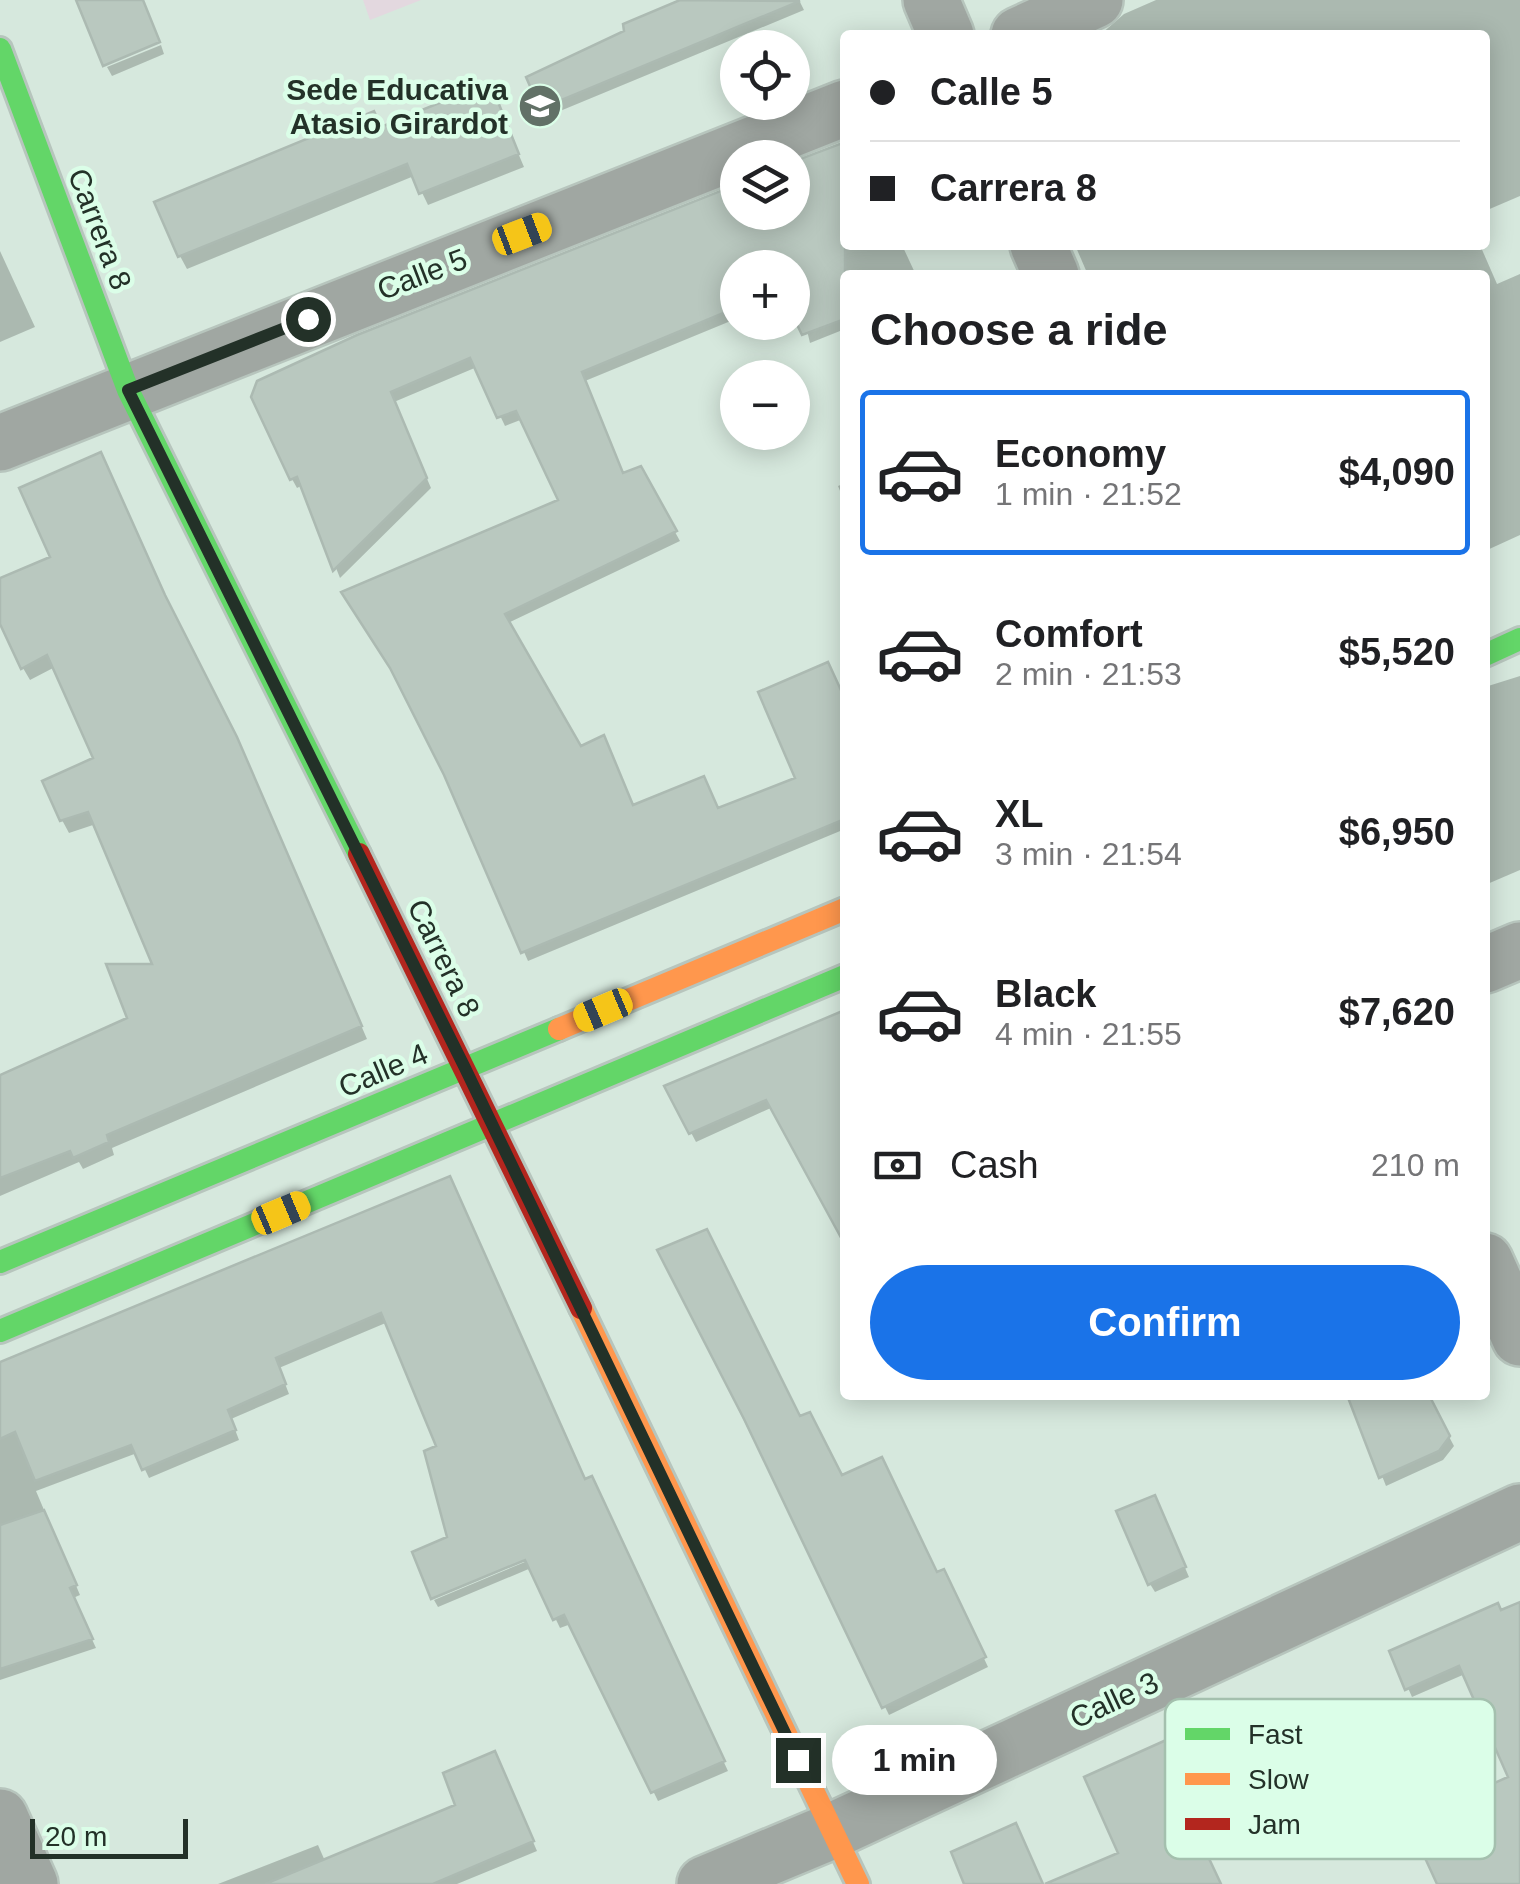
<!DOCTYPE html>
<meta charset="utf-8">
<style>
:root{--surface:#fff;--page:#f2f2f2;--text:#202124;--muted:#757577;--line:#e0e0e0;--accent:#1a73e8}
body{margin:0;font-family:Helvetica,sans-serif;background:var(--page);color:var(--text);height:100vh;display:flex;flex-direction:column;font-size:38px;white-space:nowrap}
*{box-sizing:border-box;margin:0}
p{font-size:32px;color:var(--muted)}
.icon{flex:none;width:55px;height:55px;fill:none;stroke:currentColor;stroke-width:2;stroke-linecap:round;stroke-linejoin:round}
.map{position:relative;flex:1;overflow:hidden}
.sheet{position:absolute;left:840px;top:270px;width:650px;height:1130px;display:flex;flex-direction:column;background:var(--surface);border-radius:10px;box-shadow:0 5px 25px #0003}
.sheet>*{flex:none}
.guide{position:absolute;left:840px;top:30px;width:650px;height:220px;border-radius:10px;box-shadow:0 5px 25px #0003;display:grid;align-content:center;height:220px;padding:0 30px;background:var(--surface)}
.buttons{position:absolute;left:720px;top:30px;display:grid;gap:20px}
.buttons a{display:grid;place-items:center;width:90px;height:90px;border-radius:50%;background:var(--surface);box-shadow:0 5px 25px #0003;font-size:50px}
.scale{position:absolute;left:30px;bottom:25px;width:158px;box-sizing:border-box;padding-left:10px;border:5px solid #233128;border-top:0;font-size:28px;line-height:35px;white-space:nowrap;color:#233128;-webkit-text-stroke:8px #dbfee8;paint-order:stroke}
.end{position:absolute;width:45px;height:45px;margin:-22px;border:12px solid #233128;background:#fff;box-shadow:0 0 0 5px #fff}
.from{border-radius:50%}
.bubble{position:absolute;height:70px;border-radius:35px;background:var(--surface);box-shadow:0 5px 25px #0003;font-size:32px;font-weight:700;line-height:70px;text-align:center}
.car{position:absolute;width:30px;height:60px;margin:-30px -15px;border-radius:12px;box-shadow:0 0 8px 2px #0007;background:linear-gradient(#f5c518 24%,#345 0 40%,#f5c518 0 76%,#345 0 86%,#f5c518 0)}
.guide b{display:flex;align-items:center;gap:35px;height:95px;font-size:38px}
.guide b+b{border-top:2px solid var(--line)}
.guide i{width:25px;height:25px;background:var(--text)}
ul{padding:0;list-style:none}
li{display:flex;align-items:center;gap:30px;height:165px;margin:0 20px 15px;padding:0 10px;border:5px solid transparent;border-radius:10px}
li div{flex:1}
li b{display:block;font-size:38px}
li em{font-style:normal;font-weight:700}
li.active{border-color:var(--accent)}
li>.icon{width:90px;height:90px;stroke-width:1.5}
h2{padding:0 30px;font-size:45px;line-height:120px}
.pay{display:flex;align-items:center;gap:25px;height:110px;padding:0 30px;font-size:38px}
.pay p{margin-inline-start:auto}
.action{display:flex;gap:20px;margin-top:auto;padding:20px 30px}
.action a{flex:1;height:115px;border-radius:60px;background:var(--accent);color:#fff;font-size:40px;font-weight:700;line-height:115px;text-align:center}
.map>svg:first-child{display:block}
.green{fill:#e3d8df}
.shadow{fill:#0003}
.building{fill:#b9c8bf;stroke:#acbab2;stroke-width:2.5}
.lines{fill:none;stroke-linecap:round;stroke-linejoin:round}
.street-casing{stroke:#b7c5bd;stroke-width:60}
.fast-casing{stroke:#b7c5bd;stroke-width:28}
.slow-casing{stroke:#b7c5bd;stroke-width:28}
.jam-casing{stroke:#b7c5bd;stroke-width:28}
.street{stroke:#a0a7a2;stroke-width:55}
.fast{stroke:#63d668;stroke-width:22}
.slow{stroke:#ff974d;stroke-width:22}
.jam{stroke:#b3261e;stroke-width:22}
.route{stroke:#233128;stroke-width:12}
.labels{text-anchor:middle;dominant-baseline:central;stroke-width:9;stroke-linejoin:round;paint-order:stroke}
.poi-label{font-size:30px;font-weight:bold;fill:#233128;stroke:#dbfee8;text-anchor:end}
.street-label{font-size:30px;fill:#233128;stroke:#dbfee8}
.key{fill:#dbfee8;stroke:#a4c0ae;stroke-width:2.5}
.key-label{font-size:28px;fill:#233128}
</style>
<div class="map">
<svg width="1520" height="1884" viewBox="0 0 1520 1884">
<rect width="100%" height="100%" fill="#d6e8dd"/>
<path class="green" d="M 363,0 L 421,0 L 370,20 Z"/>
<path class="shadow" d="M 687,0 L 799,0 L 804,10 L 548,116 L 542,108 L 626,32 L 626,26 Z
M 1156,0 L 1520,0 L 1520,196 L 1485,211 L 1485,35 L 1100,35 L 1124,14 Z
M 161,45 L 164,54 L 112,76 L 107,67 Z
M 489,85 L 524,167 L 428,205 L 414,176 L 187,269 L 180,256 L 381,129 Z
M 845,143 L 845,245 L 902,245 L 916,275 L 845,275 L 845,342 L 840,331 L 810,343 L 792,268 L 738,268 L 738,318 L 585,381 L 623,475 L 640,469 L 680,541 L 508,623 L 580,749 L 634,808 L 718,810 L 799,780 L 845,703 L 845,829 L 528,961 L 446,774 L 397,677 L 561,502 L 523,419 L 505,426 L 477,367 L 394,402 L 431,488 L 340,578 L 303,485 L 297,488 L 292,479 L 254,397 L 738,212 L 792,212 Z
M 1075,245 L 1480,245 L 1497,284 L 1520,274 L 1520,535 L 1485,551 L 1485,275 L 1088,275 Z
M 0,251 L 35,327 L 0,342 Z
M 845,483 L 845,503 L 838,486 Z
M 0,581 L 171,611 L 243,753 L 367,1039 L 112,1148 L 114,1155 L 83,1169 L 79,1162 L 0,1196 L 0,1077 L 130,1019 L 155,967 L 96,824 L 69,833 L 62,820 L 96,759 L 55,667 L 30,680 L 23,668 L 0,617 Z
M 1520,676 L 1520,870 L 1485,885 L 1485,687 Z
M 845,1013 L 845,1205 L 773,1107 L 696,1142 L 667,1087 Z
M 449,1179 L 585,1481 L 596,1488 L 728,1771 L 658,1801 L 571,1624 L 560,1628 L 531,1568 L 438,1607 L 434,1600 L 537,1557 L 450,1538 L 439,1447 L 388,1322 L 279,1368 L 289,1394 L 231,1419 L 239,1440 L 149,1478 L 137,1453 L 36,1491 L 80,1595 L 73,1598 L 96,1648 L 0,1680 L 0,1364 Z
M 661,1252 L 799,1419 L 841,1478 L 936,1575 L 948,1581 L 988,1667 L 889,1715 Z
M 1350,1395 L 1427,1395 L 1454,1446 L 1443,1460 L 1386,1486 Z
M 1159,1507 L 1189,1577 L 1155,1592 L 1150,1584 Z
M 1392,1652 L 1520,1655 L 1520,1884 L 1437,1884 L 1510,1778 L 1465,1674 L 1412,1697 Z
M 1188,1744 L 1213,1798 L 1185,1810 L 1219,1884 L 1050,1884 L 1121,1854 Z
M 499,1763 L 537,1851 L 457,1884 L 218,1884 L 318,1845 L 325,1861 L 458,1807 Z"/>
<path class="building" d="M 76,0 L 143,0 L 160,42 L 103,66 Z
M 680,0 L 800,1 L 540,109 L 526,77 L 624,31 L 623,24 Z
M 490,82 L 519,154 L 419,194 L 407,164 L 178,257 L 154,202 L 374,111 L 381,127 Z
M 845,142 L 845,319 L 802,335 L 792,314 L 792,268 L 738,268 L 738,307 L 582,372 L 623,473 L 641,466 L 677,531 L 505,614 L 581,746 L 604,735 L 633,805 L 704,776 L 718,808 L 795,778 L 758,692 L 828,662 L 845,699 L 845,819 L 521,953 L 444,775 L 390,668 L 341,592 L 558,500 L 516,411 L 497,418 L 470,358 L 391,392 L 427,478 L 333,571 L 297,477 L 290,480 L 251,397 L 257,381 L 357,335 L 738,184 L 738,212 L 792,212 L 792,162 Z
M 101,452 L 165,595 L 237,737 L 362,1026 L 107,1135 L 109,1142 L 73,1158 L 70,1151 L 0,1178 L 0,1075 L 127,1018 L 106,964 L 152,964 L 88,812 L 60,821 L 42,781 L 93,758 L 47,655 L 21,669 L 0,624 L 0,578 L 50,557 L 19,488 Z
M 845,1010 L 845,1245 L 766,1100 L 689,1134 L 664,1086 Z
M 450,1176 L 585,1479 L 592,1476 L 725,1761 L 651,1793 L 564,1615 L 553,1620 L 525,1560 L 431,1599 L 412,1552 L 447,1537 L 424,1451 L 436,1446 L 381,1313 L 276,1358 L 286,1384 L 228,1410 L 236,1430 L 142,1470 L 131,1445 L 35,1481 L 15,1432 L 0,1439 L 0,1362 Z
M 707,1229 L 800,1416 L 810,1412 L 842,1475 L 882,1457 L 937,1572 L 944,1569 L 986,1657 L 882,1708 L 744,1419 L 657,1250 Z
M 1347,1395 L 1429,1395 L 1450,1436 L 1439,1451 L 1379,1478 Z
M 1155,1495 L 1186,1567 L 1148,1585 L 1116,1511 Z
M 44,1510 L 77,1585 L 70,1588 L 93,1639 L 0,1669 L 0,1525 Z
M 1520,1602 L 1520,1884 L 1437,1884 L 1408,1821 L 1508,1777 L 1459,1666 L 1405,1690 L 1389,1651 L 1498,1603 L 1501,1610 Z
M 1184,1732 L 1210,1788 L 1182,1801 L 1221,1884 L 1045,1884 L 1118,1853 L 1084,1777 Z
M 495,1751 L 534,1841 L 433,1884 L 265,1884 L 455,1805 L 443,1773 Z
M 1016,1823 L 1043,1884 L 964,1884 L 951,1852 Z"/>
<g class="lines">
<g class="street-casing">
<path id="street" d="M 931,0 L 946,35
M 1019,35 L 1095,0
M 1038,245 L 1051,275
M 0,443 L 845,108
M 1485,965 L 1520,950
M 1485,1261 L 1520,1338
M 0,1817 L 30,1884
M 705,1884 L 832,1831 L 1520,1512"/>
</g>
<g class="fast-casing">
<path id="fast" d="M 0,49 L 128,390 L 359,854
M 1485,655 L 1520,639
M 0,1262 L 559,1029
M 0,1331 L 845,976"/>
</g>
<g class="slow-casing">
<path id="slow" d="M 559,1029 L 845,909
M 581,1308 L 858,1884"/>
</g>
<g class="jam-casing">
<path id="jam" d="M 359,854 L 581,1308"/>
</g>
<use href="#street" class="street"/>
<use href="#fast" class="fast"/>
<use href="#slow" class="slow"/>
<use href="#jam" class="jam"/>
</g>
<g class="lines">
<path class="route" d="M 308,319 L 128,390 L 465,1068 L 798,1760"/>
</g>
<defs>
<g id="school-disc" transform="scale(2.25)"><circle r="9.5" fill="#627167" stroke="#dbfee8"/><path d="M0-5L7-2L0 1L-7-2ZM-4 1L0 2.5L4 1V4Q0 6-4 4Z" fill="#fff"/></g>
</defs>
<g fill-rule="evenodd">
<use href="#school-disc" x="540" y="106"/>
</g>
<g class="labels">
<g class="poi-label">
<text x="508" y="89">Sede Educativa<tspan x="508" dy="34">Atasio Girardot</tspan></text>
</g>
<g class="street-label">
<text transform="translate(100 229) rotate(69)">Carrera 8</text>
<text transform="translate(422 274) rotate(-21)">Calle 5</text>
<text transform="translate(444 958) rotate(64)">Carrera 8</text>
<text transform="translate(383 1070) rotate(-23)">Calle 4</text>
<text transform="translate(1114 1700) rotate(-25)">Calle 3</text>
</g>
</g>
<rect x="1165" y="1699" width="330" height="160" rx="15" class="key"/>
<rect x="1185" y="1728" width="45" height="12" fill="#63d668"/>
<rect x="1185" y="1773" width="45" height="12" fill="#ff974d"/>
<rect x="1185" y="1818" width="45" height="12" fill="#b3261e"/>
<g class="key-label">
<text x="1248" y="1744">Fast</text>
<text x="1248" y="1789">Slow</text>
<text x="1248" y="1834">Jam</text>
</g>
</svg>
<div class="buttons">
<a><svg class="icon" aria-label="locate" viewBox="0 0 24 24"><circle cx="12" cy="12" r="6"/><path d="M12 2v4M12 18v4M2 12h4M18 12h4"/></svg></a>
<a><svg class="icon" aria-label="layers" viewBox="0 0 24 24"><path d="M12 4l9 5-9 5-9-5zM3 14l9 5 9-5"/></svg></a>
<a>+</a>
<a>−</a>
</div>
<div class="scale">20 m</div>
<i class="end from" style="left:308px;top:319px"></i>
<i class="end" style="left:798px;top:1760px"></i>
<div class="bubble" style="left:832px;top:1725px;width:165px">1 min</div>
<i class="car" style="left:522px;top:234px;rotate:69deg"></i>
<i class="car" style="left:603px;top:1010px;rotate:247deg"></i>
<i class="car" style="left:281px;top:1213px;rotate:67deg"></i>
<div class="guide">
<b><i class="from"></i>Calle 5</b>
<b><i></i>Carrera 8</b>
</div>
<section class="sheet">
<h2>Choose a ride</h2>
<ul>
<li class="active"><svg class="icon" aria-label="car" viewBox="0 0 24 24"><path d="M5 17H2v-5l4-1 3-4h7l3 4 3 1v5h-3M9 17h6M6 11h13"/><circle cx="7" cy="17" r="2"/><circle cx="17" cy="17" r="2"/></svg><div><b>Economy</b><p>1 min · 21:52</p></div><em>$4,090</em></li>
<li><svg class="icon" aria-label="car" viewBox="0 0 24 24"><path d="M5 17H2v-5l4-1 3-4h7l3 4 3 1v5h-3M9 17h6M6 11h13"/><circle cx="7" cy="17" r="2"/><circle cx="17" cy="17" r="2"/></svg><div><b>Comfort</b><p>2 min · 21:53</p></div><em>$5,520</em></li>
<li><svg class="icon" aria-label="car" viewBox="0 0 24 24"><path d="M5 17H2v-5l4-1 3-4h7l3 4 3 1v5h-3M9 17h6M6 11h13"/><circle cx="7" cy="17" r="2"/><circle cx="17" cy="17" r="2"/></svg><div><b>XL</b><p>3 min · 21:54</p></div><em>$6,950</em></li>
<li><svg class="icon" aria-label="car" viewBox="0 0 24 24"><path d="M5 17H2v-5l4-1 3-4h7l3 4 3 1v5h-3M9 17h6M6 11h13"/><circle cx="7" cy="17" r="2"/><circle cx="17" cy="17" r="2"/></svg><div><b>Black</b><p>4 min · 21:55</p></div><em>$7,620</em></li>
</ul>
<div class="pay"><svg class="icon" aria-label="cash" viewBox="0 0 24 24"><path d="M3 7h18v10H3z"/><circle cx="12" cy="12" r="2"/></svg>Cash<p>210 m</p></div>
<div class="action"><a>Confirm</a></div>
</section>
</div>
